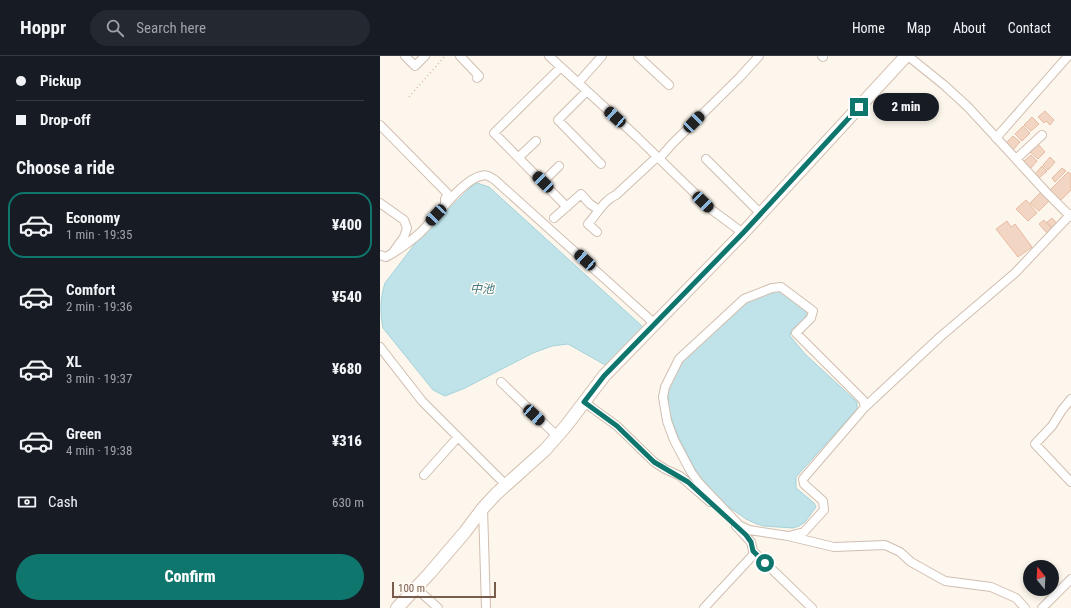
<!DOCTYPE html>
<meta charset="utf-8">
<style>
:root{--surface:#171b24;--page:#242831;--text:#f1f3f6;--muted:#9ea1a6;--line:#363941;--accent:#0f766e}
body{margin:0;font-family:"Roboto Condensed","Noto Sans JP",sans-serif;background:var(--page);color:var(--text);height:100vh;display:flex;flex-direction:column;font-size:15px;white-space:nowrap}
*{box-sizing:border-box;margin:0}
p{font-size:13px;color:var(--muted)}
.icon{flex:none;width:22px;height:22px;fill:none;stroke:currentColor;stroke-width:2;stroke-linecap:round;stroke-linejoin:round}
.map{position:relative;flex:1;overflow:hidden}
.details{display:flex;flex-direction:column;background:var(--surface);width:380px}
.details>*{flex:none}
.hud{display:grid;align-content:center;height:88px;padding:0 16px;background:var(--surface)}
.needle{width:26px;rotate:342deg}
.tools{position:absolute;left:643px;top:504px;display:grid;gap:8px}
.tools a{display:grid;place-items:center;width:36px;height:36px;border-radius:50%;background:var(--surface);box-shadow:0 2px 6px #0003;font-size:20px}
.scale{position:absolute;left:12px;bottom:10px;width:104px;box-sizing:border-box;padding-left:4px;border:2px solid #7a5c4d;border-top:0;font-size:11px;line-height:14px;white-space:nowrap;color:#7a5c4d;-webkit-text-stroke:3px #fffaf3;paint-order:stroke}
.end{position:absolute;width:18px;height:18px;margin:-9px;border:5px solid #0f766e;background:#fff;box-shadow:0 0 0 2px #fff}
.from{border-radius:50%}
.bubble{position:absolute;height:28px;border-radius:14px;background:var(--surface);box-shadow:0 2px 6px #0003;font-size:13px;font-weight:800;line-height:28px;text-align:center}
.car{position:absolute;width:12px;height:24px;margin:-12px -6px;border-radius:5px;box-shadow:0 0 3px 1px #0007;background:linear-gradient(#222 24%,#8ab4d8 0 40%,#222 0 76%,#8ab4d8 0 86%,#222 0)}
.hud b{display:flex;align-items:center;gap:14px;height:38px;font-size:15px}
.hud b+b{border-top:1px solid var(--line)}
.hud i{width:10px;height:10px;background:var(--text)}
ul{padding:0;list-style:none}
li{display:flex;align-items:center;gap:12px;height:66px;margin:0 8px 6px;padding:0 8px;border:2px solid transparent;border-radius:16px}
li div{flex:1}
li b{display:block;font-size:15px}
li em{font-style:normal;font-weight:800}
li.on{border-color:var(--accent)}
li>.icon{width:36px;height:36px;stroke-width:1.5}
h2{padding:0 16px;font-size:18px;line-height:48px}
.pay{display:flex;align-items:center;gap:10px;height:44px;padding:0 16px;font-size:15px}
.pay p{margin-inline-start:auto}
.button{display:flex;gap:8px;margin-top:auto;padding:8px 16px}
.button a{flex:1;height:46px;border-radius:24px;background:var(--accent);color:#fff;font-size:16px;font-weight:800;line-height:46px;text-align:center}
header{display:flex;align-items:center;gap:24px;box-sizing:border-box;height:56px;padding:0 20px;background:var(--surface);border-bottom:1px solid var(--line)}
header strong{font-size:19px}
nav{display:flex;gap:22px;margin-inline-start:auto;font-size:14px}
.search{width:280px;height:36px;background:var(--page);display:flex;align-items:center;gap:10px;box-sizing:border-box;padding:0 14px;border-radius:22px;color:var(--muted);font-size:15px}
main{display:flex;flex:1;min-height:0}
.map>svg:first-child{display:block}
.water{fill:#bfe3e8;stroke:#a5d3da}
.building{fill:#f3d5c3;stroke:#e6bba3}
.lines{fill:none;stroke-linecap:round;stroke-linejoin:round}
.street-casing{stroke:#d1beb0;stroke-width:10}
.secondary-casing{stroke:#d6c0b0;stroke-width:14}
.path{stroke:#d9b8a5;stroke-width:1.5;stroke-dasharray:1 3;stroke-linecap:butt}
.street{stroke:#fff;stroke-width:8}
.secondary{stroke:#fff;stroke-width:12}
.route{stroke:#0f766e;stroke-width:5}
.labels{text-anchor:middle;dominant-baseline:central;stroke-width:3;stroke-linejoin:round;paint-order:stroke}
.water-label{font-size:12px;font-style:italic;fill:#437c86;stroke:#fffaf3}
</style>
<header>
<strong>Hoppr</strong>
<div class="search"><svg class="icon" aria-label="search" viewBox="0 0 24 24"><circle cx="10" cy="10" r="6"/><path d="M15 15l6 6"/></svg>Search here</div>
<nav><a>Home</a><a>Map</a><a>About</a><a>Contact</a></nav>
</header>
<main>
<section class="details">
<div class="hud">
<b><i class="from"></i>Pickup</b>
<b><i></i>Drop-off</b>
</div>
<h2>Choose a ride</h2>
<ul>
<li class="on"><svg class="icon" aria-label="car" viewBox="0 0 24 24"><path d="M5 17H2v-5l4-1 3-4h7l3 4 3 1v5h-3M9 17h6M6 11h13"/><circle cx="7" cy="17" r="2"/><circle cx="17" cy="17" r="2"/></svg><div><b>Economy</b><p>1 min · 19:35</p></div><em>¥400</em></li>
<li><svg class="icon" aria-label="car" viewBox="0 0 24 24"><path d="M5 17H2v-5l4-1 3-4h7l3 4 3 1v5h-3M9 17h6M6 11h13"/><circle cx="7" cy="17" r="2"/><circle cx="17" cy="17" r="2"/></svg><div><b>Comfort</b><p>2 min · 19:36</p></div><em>¥540</em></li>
<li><svg class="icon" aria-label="car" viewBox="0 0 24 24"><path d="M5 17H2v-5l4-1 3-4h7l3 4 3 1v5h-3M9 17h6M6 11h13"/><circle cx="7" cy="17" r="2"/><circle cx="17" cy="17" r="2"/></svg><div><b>XL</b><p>3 min · 19:37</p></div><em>¥680</em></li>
<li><svg class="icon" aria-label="car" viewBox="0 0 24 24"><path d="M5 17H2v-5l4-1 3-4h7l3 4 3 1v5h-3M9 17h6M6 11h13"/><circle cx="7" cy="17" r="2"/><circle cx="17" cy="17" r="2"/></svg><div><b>Green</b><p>4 min · 19:38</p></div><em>¥316</em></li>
</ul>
<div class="pay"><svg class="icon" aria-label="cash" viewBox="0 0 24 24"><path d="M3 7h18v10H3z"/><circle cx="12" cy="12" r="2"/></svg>Cash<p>630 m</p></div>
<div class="button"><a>Confirm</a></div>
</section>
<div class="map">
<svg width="691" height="552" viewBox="0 0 691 552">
<rect width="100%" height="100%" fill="#fdf6ec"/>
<path class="water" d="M 97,127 L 109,131 L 263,271 L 227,310 L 188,288 L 172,290 L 153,297 L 85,332 L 65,340 L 53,334 L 3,272 C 0,257 0,242 5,227 L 41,180 L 92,130 Z
M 402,234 L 412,241 L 426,255 L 426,263 L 411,274 L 410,280 L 425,298 L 477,346 L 477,353 L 416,421 L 416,432 L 434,447 L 436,451 L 425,466 L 419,470 L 413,472 L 384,470 L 377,468 L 366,463 L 346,449 L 318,419 L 298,380 L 289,356 L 288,340 L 289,331 L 296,314 L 305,302 L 329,278 L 373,241 L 389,235 Z"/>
<path class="building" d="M 665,55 L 674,64 L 670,69 L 666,65 L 664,67 L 658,61 Z
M 652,61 L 659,68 L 651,75 L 644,69 Z
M 643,70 L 650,77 L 642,85 L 635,78 Z
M 633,80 L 640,86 L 633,94 L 626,87 Z
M 658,88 L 665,96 L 658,103 L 650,96 Z
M 651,99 L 657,105 L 650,113 L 643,106 Z
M 670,101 L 675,106 L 668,114 L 663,109 Z
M 662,110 L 667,115 L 659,122 L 655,118 Z
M 682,112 L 686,115 L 675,126 L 672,122 Z
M 688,116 L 691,118 L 691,134 L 680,145 L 670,134 Z
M 662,135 L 671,143 L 659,155 L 650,147 Z
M 646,144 L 657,157 L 648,165 L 636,153 Z
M 672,162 L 678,169 L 673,173 L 667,166 Z
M 664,164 L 672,173 L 667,177 L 659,168 Z
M 627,165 L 631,171 L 635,168 L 652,191 L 638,201 L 616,173 Z"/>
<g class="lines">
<g class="street-casing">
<path id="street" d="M 25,0 L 35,10 L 45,0
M 80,0 L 99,20 L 97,22
M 169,0 L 257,81 L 332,154 L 363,177
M 258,0 L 289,29
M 442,0 L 443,1
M 528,0 L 564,29 L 588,51 L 667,137 L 691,161
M 181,11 L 114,77 L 187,151
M 198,27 L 222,0
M 207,35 L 178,64 L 221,108
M 0,69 L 68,138 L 65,143 L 65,149
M 616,82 L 688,0
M 139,101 L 156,85
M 279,103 L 292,88 L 359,22 L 379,0
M 326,103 L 381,158
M 636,103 L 662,79
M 163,126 L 179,110
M 0,147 L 24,164 L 27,172 L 24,181 L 14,195
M 174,162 L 201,138 L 210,148 L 219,154
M 217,176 L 208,168 C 217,158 224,144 236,139 L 277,101
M 0,199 L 6,201 C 19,194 30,186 41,176 C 55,162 83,123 101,120 C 107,118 110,121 115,124 L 275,268
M 0,291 L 42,345 L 126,429
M 121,326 L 177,380
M 691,343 L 682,354 L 672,370 L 655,388 L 691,426
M 204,346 L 237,370 L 274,406 L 285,413 L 300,420 L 330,446
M 485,351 L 483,344 L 416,277 L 431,262 L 433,255 L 401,231 L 392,232 L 364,243 L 299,303 L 285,331 L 283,341 L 287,365 L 294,384 L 311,416 L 319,427 L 359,469 L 369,474 L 408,480 L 454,491 L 505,489 L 520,496 L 531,506 L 565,525 L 611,531 L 636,542 L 645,552
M 44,419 L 78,381
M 103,452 L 106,552
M 356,470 L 371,486 L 373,495 L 432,552
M 409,480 L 424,476 L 444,454 L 443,445 L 424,428 L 423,423 L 485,351 L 560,281 L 635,217 L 691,158
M 36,532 L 58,552
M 324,552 L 375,497
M 662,552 L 691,523"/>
</g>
<g class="secondary-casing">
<path id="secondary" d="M 17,552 L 49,518 L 85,476 L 103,452 L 116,438 L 165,394 L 186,370 L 224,320 L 363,177 L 526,0"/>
</g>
<path class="path" d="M 29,41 L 65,0"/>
<use href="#street" class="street"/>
<use href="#secondary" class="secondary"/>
</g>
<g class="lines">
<path class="route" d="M 385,507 L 373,495 L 371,486 L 366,479 L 308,426 L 274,406 L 237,370 L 204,346 L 224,320 L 363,177 L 479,51"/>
</g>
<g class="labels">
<g class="water-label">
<text x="102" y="233">中池</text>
</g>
</g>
</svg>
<div class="tools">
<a><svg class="needle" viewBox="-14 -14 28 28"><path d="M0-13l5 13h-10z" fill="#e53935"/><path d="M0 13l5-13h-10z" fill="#9ea1a6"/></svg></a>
</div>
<div class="scale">100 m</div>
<i class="end from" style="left:385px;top:507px"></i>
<i class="end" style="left:479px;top:51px"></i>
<div class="bubble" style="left:493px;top:37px;width:66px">2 min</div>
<i class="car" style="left:235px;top:61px;rotate:312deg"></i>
<i class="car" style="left:314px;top:66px;rotate:45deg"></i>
<i class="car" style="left:163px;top:126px;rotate:315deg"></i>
<i class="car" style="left:323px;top:146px;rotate:134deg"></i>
<i class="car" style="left:56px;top:159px;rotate:223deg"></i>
<i class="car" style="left:205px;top:204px;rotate:312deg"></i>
<i class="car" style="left:154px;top:359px;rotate:132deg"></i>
</div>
</main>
